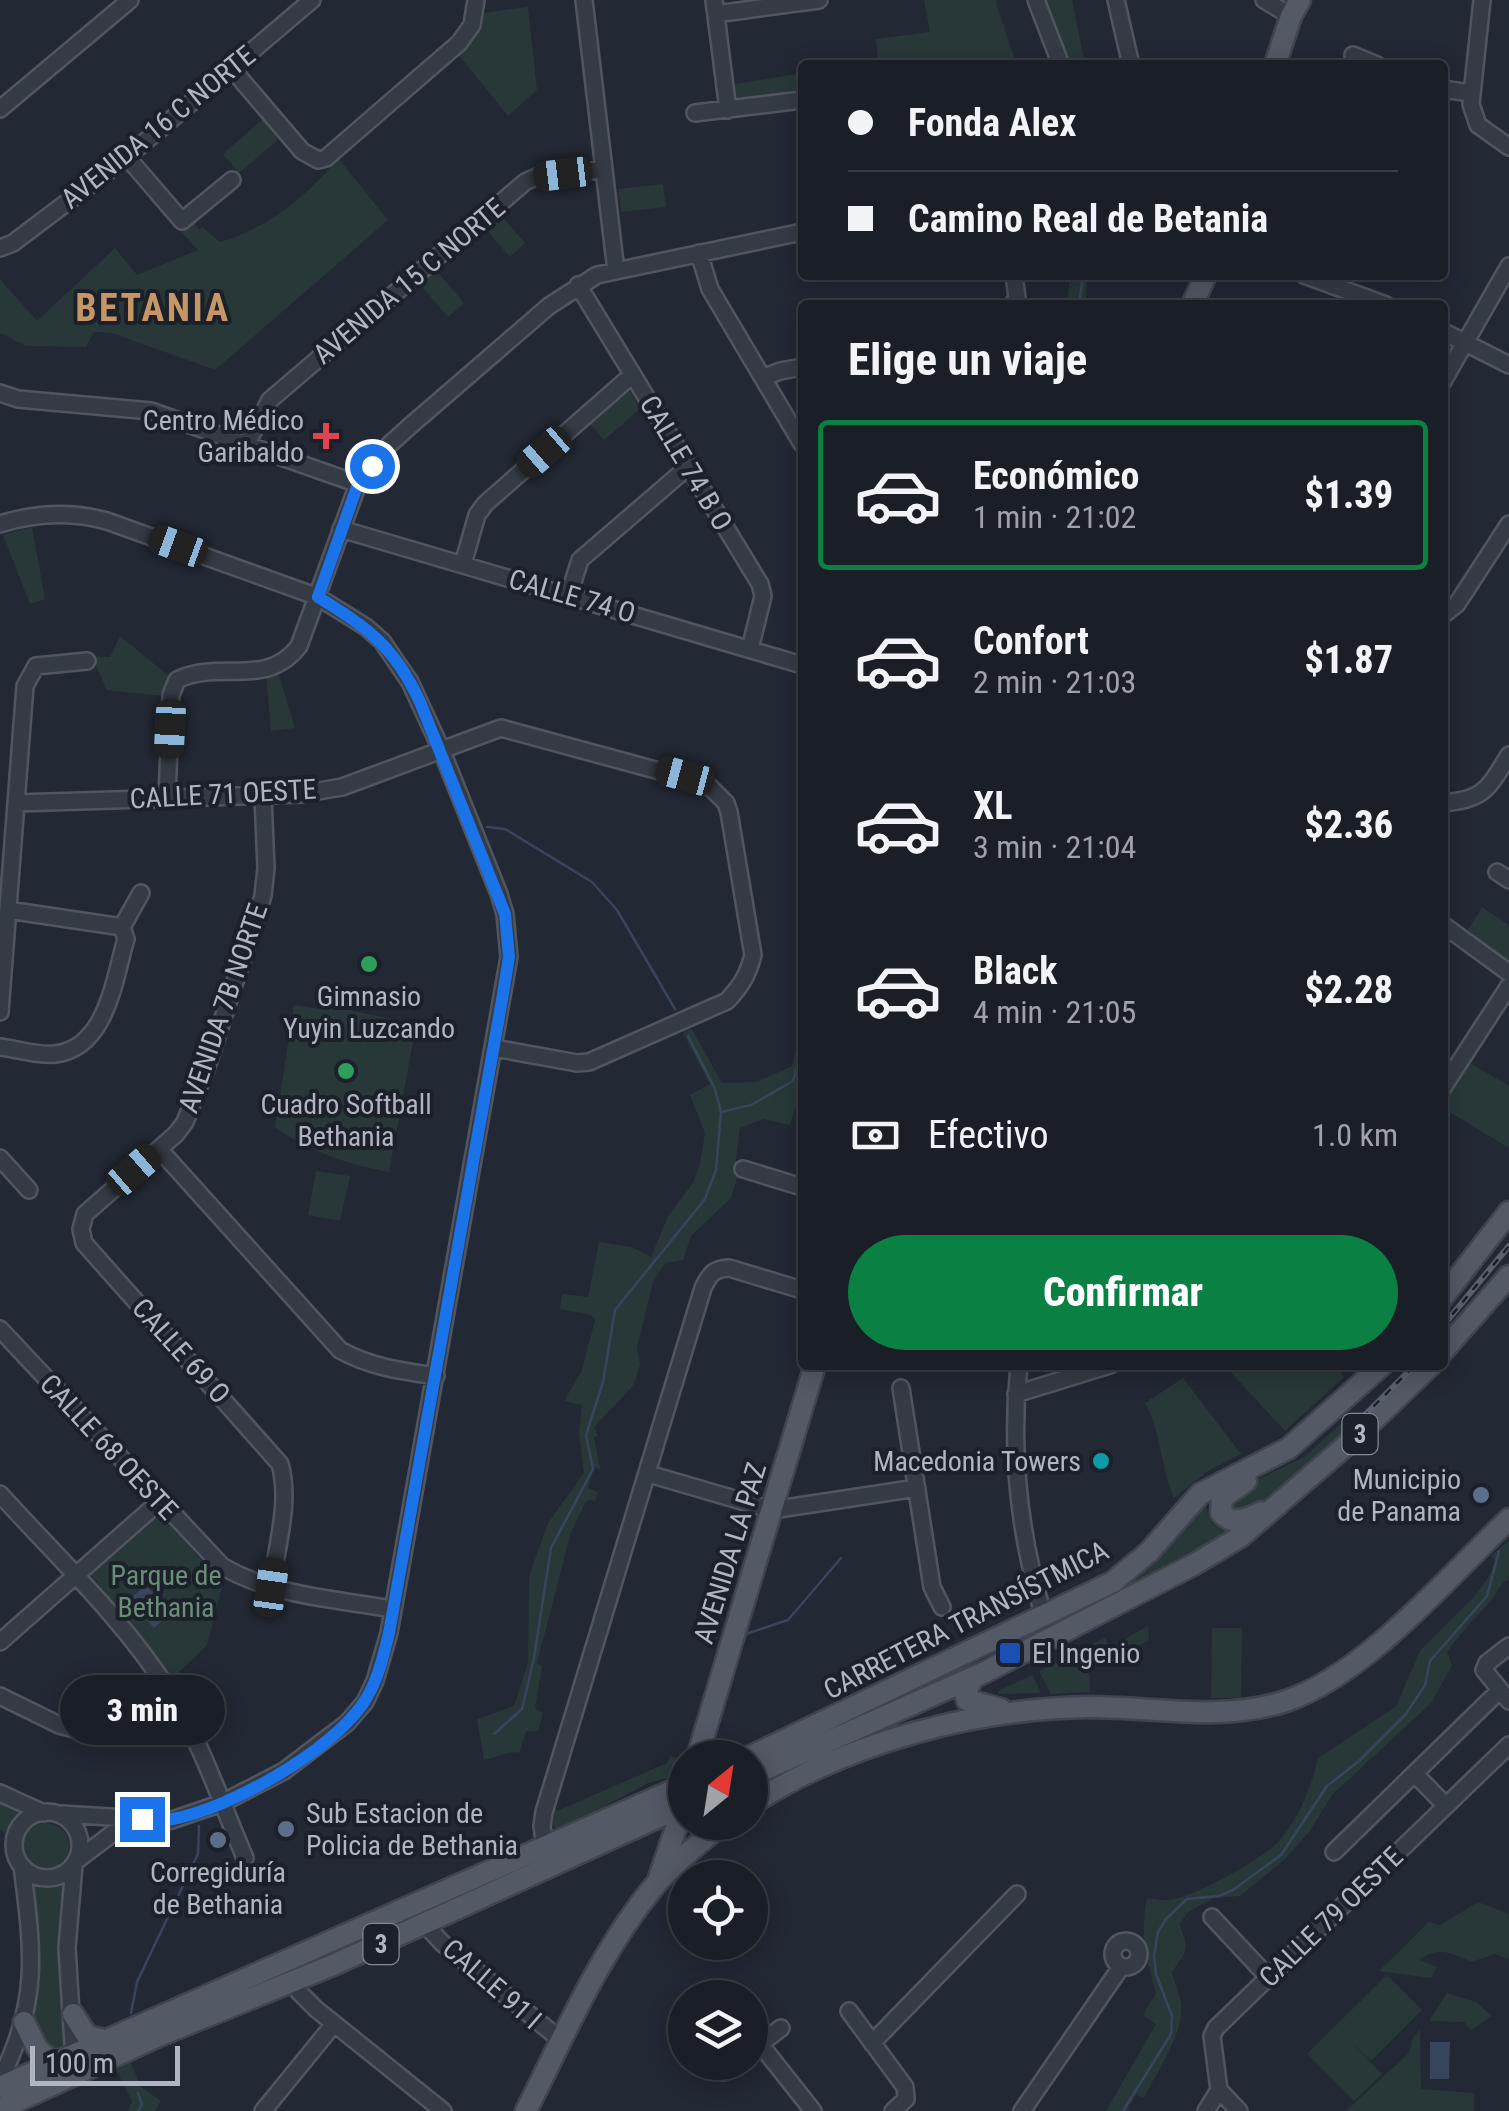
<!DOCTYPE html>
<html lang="es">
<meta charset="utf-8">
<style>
:root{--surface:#1a1e27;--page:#23272f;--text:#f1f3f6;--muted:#9fa2a7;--line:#383c44;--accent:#0b8043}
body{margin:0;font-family:"Roboto Condensed",sans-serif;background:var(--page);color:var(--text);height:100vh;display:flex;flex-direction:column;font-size:38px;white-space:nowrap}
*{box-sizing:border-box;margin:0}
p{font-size:32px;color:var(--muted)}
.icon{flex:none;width:55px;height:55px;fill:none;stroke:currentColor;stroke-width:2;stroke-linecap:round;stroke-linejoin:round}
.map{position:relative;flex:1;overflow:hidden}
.details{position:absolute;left:798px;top:300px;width:650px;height:1070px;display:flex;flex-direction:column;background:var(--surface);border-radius:10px;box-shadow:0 5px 25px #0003,0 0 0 2px var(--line)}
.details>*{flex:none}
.guide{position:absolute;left:798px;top:60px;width:650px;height:220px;border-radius:10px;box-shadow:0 5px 25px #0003,0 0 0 2px var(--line);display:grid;align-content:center;height:220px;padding:0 50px;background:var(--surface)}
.needle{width:65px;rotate:30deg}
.tools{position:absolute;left:668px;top:1740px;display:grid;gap:20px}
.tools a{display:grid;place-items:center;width:100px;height:100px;border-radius:50%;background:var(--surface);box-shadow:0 5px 25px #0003,0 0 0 2px var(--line);font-size:50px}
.scale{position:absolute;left:30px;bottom:25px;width:150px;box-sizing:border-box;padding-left:10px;border:5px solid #b0b5c2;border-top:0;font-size:28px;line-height:35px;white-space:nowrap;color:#b0b5c2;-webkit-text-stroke:8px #1b202a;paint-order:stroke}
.end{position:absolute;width:45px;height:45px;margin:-22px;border:12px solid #1a73e8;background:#fff;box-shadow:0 0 0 5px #fff}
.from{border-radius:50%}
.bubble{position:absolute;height:70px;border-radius:35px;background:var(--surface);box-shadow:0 5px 25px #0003,0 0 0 2px var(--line);font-size:32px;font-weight:800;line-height:70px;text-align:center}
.car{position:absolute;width:30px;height:60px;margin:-30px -15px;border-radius:12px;box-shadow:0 0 8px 2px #0007;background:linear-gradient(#222 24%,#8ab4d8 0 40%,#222 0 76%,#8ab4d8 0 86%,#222 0)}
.guide b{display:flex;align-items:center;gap:35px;height:95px;font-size:38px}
.guide b+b{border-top:2px solid var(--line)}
.guide i{width:25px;height:25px;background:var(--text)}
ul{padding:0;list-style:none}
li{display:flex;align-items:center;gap:30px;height:150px;margin:0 20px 15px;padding:0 30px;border:5px solid transparent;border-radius:10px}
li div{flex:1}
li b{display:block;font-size:38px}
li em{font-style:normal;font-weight:800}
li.active{border-color:var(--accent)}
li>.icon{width:90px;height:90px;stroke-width:1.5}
h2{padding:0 50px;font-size:45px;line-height:120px}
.pay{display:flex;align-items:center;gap:25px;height:110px;padding:0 50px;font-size:38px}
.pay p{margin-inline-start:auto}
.cta{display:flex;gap:20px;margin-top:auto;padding:20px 50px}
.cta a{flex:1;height:115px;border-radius:60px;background:var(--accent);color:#fff;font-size:40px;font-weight:800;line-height:115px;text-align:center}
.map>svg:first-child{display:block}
.green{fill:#283839}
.water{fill:#39455c}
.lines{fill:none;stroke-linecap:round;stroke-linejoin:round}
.stream{stroke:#39455c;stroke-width:2.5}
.minor-casing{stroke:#505560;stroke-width:20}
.major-casing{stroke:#3f444f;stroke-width:25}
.minor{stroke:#353b45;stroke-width:15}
.major{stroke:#535965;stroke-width:20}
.rail-casing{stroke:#5a606e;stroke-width:6}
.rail{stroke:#1b202a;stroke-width:2.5;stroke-dasharray:8;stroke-linecap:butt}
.route{stroke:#1a73e8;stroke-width:12}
.health-dot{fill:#e0444e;stroke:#1b202a;stroke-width:4}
.leisure-dot{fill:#2e9e5b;stroke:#1b202a;stroke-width:4}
.culture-dot{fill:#0f9aa8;stroke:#1b202a;stroke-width:4}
.service-dot{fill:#5c6f8a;stroke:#1b202a;stroke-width:4}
.transit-dot{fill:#1a4fb4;stroke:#1b202a;stroke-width:4}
.labels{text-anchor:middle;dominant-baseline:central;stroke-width:8;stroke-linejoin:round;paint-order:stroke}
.shield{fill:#1b202a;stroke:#838894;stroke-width:2.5}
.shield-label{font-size:25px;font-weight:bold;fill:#b0b5c2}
.street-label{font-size:28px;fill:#b0b5c2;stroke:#1b202a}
.poi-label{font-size:28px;fill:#b0b5c2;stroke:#1b202a;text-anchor:end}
.park-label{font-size:28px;fill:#6a8f76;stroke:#1b202a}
.district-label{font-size:38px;font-weight:bold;letter-spacing:2.5px;fill:#c69766;stroke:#1b202a}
</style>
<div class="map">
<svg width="1509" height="2111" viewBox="0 0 1509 2111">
<rect width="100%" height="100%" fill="#222834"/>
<path class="green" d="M 924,0 L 995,0 L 1016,63 L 856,65 L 878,61 L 876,39 L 930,32 Z
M 1044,0 L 1072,0 L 1085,65 L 1067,65 Z
M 528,7 L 537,90 L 508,116 L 458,54 L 479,28 L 482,13 Z
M 802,73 L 802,92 L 737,101 L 731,94 L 730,85 Z
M 264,118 L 281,137 L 239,173 L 223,154 Z
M 338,158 L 388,220 L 215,370 L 112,333 L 94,332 L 86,347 L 26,346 L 0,333 L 0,279 L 37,321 L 115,248 L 137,275 L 198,250 L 181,232 L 193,222 L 199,229 L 202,227 L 220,242 C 267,229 310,194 338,158 Z
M 663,184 L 666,207 L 621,212 L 618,189 Z
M 499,213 L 525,243 L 510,257 L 484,227 Z
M 434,268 L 464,303 L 448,317 L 418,282 Z
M 1070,275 L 1087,275 L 1086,305 L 1067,305 Z
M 629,390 L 640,409 L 604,440 L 590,424 Z
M 32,527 L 45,599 L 30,604 L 3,535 Z
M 120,636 L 170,677 L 162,696 L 107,690 L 91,656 L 110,657 Z
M 279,675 L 295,728 L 271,731 L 266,677 Z
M 1482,907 L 1509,925 L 1509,963 L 1467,932 Z
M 322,1004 L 401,1021 L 414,1036 L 389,1172 C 346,1164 312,1152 275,1128 L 294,1005 L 321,1009 Z
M 692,1029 L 722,1083 L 757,1082 L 792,1066 L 802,1030 L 802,1087 L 790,1125 L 763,1119 L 740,1128 L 736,1160 L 738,1175 L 731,1198 L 691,1236 L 683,1260 L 665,1263 L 653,1282 L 637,1347 L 640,1365 L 633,1386 L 594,1427 L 598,1436 L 594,1437 L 600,1469 L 594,1467 L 588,1488 L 598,1492 L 595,1501 L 589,1500 L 585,1503 L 571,1532 L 537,1663 L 542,1666 L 535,1708 L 543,1713 L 538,1731 L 526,1731 L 519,1753 L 513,1752 L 484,1760 L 477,1719 L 514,1706 L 528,1662 L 529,1576 L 548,1523 L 584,1473 L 579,1432 L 582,1405 L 564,1401 L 582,1370 L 595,1320 L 591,1315 L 560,1309 L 562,1294 L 588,1297 L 599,1242 L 632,1247 L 651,1257 L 668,1216 L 693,1183 L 700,1164 L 705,1133 L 690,1095 L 710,1084 L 683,1033 Z
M 1467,1061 L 1509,1086 L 1509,1148 L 1443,1108 L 1442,1099 Z
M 316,1171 L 350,1176 L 340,1221 L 308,1215 Z
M 1228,1365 L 1336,1365 L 1344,1377 L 1285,1431 L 1226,1367 Z
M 1183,1378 L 1241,1454 L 1209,1470 L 1174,1498 C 1160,1467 1162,1433 1145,1403 Z
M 1344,1421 L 1354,1431 L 1254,1507 L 1231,1511 L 1226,1499 L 1238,1489 L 1304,1457 Z
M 1206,1502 C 1207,1523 1214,1528 1233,1534 L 1070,1619 L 1143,1571 Z
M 154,1506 L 223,1584 L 207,1645 L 173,1678 L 85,1567 Z
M 1509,1540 L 1509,1579 C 1497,1585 1498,1594 1489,1603 C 1474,1619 1460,1634 1447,1652 L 1452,1665 L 1432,1702 L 1332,1795 L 1310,1831 L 1285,1859 L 1240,1896 L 1214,1898 L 1188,1912 L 1179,1925 C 1191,1949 1186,1951 1172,1972 C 1174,1982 1179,1993 1181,2003 C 1185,2032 1157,2073 1143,2098 L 1136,2095 L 1128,2108 L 1130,2111 L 1106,2111 L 1156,2024 L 1143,2015 L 1156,1993 C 1146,1959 1140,1933 1147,1898 C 1154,1899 1164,1901 1170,1900 C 1196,1896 1262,1860 1279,1841 C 1298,1819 1312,1786 1318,1758 L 1396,1706 L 1420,1651 L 1475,1596 L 1491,1573 L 1495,1561 L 1491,1556 Z
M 1148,1626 L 1149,1640 L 1120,1656 L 1124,1664 L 1089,1656 L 1090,1692 L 1051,1694 L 1039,1671 L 1105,1638 L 1111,1647 Z
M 1212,1628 L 1242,1628 L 1241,1698 L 1211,1698 Z
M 1032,1675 L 1041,1693 L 999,1694 L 998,1691 Z
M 670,1756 L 682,1759 L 668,1778 L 648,1783 L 558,1831 L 553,1825 L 554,1803 L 557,1811 L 667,1763 Z
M 0,1800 L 24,1811 L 15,1818 L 7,1834 L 0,1830 Z
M23 1846a23 23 0 1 1 46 0a23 23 0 1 1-46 0Z
M 65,1883 L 61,1956 L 69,2045 L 52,2059 L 29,2019 L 31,1884 L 52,1887 Z
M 1478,1902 L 1509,1914 L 1509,1959 L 1495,1954 L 1471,1962 C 1453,1953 1437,1946 1419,1960 L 1437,1967 L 1431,1978 L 1379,1971 L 1429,1922 L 1440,1925 Z
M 1387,1975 L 1422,2010 L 1371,2061 L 1347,2038 L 1382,2074 L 1354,2101 L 1307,2054 Z
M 1447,1993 L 1476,2002 L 1492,2016 L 1471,2030 L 1464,2022 L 1429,2021 Z
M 1420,2029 L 1421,2089 L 1474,2093 L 1474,2111 L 1346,2111 L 1409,2053 L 1413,2038 Z
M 131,2062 L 140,2086 L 161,2101 L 155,2111 L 128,2111 L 132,2101 L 116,2070 Z"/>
<path class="water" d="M 146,1585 L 171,1613 L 154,1628 L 129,1600 Z
M 1430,2042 L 1450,2042 L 1449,2079 L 1430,2079 Z"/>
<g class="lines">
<path class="stream" d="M 1079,305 L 1083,275
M 487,827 L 505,829 L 592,882 L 617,910 L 675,1009
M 802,935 L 797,937 L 802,964
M 688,1036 L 715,1089 L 721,1112
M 746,1634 L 788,1620 L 841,1558
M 494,1734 L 522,1709 L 534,1658 L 551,1548 L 593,1469 L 586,1435 L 603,1382 L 615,1310 L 705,1199 L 716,1170 L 721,1112 L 751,1105 L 793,1081 L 802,1050
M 131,2013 L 137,1982 L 198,1854 L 199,1826
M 138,2093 L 142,2105 L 138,2111
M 1123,2111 L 1171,2034 L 1172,2016 L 1156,1974 L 1154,1956 L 1158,1932 L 1166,1919 L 1187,1899 L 1219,1896 L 1233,1890 L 1281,1855 L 1327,1786 L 1359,1761 L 1406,1714 L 1425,1685 L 1430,1661 L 1487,1596 L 1499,1551"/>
<g class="minor-casing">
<path id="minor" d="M 584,0 L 616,271
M 714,0 L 728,110
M 1036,0 L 1061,65
M 1116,0 L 1131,65
M 1264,0 L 1291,16
M 1482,0 L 1471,104 L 1478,125 L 1509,147
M 716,14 L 819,0
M 1353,55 L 1377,65
M 232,69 L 302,151 L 318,160 L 326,158 L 459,43 L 472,25 L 476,0
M 1442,89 L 1471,93
M 0,109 L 130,0
M 695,113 L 802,100
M 127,157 L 182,221 L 232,180
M 0,248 L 13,243 L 127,157 L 312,0
M 699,253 L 710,289 L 802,444
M 1304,275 L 1386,305
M 578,285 L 760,584 L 763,596 L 750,649
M 1012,305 L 1017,298 L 1014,275
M 1442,331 L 1509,365
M 763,378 L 780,371 L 802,367
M 1442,383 L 1509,266
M 0,393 L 18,399 L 151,411 L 358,484
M 247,443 L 270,400 L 525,182 L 536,177 L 603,169
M 0,524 C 36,513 71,511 107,521 L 318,597 L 366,627 L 382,641 L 410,682 L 441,749 L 499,894 L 505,914 L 509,957 L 389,1633 L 375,1681 L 365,1702 L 347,1723 L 284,1771 L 222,1803 L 172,1820 L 113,1833 L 76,1861
M 341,529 L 802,665
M 463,564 L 477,515 L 485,504 L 632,375
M 569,595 L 580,560 L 688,467
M 1442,616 L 1457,604 L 1509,524
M 167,797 L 171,695 L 177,680 C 220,659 266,689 299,646 L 358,484 L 390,444 L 410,426 L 549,306 L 597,275 L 802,232
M 263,797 L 266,868 L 263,896 L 209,1061 L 185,1122 L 176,1134 L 85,1214 L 81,1229 L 84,1243 L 280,1464 C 291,1502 276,1549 271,1587
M 17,803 L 301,794 L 342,787 L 501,728 L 707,784 L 726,803 L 729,812 L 753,955 C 748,975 741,986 727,1001 L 589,1062 L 577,1063 L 494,1048
M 1442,803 C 1484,800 1488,789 1509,755
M 1497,872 L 1509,880
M 8,910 L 122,927
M 1442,924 L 1509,973
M 0,1012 L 25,686 L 36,666 L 87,661
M 0,1047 C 17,1049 38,1056 55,1054 C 107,1048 114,979 126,939 L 122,927 L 141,893
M 1442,1089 L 1509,986
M 159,1149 L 340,1350 C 370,1367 402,1371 436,1376
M 0,1158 L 29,1190
M 743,1169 L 802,1187
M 0,1329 L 222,1566 C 272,1596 336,1599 392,1609
M 1019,1365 C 1010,1450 1019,1535 1044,1617
M 901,1388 L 932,1587 L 942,1607
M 1016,1394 L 1110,1365
M 649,1474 L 772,1510 L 917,1488
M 0,1494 C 57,1557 123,1619 169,1691 C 201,1742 221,1802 245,1858
M 0,1642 L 159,1502
M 1509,1646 L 1487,1663 L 1484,1670 L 1509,1701
M 0,1696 L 59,1725 L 98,1735
M 1415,1774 L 1446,1806
M 0,1793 L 44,1813
M14 1845a33 33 0 1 1 66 0a33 33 0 1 1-66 0Z
M 61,1814 L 143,1819
M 545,1848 L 542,1826 L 544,1812 L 703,1288 C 710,1274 713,1269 729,1268 L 802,1290
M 1334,1852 L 1499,1691
M 74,1865 L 67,1948 L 74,2061
M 1212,1917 L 1268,1977
M 425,1924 L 442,1943 L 562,2041
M1113 1954a13 13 0 1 1 26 0a13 13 0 1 1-26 0Z
M 294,1982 L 299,1992 L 316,2009 L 443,2111
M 849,2011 L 905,2087 L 906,2099 L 893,2111
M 872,2043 L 1017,1894
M 760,2044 L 813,2111
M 750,2052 L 781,2028
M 723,2072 L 736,2062
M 0,2080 C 40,2001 33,1951 22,1866
M 1219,2090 L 1239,2111
M 263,2111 L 334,2024
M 1022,2111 L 1121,1967
M 1206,2111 L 1219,2090 L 1212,2036 L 1216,2028 L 1509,1745"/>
</g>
<g class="major-casing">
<path id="major" d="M 1275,65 L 1291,16 L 1300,0
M 1192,305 L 1206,275
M 1442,1298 L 1509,1212
M 1442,1352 L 1509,1276
M 1246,1481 L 1222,1498 L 1221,1513 C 1233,1526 1247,1519 1262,1512
M 973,1678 L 965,1693 L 967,1700 L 1001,1709
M 697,1758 L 815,1365
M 747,1758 L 1113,1582 L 1149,1552 L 1200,1494 L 1289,1448 L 1382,1365
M 750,1776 L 985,1672 L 1193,1565 L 1240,1537 L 1357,1436 L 1431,1365
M 750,1805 C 846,1743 976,1708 1090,1707 C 1156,1707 1222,1722 1286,1701 C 1366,1674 1447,1578 1509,1519
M 659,1878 L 685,1801
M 73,2014 L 87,2036 L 108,2041
M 24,2022 L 37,2048 L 60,2070
M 0,2087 L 685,1785
M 0,2109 L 161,2035 L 333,1965 L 685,1805
M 526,2111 C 565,2034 600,1951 656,1884 C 676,1861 702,1841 725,1822"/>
</g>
<use href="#minor" class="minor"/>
<use href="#major" class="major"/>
<g class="rail-casing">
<path id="rail" d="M 1442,1327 L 1509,1246
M 1351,1429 L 1415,1365"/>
</g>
<use href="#rail" class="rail"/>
</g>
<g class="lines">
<path class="route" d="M 142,1819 C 152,1819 163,1821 173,1819 C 231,1808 327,1753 362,1705 C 377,1684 383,1658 389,1633 L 502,1000 L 509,957 L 505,914 L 420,702 C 394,646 368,628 318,597 L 358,484 L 372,466"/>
</g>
<path class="health-dot" d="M321 421h10v10h10v10h-10v10h-10v-10h-10v-10h10z"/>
<g class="leisure-dot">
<circle cx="369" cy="964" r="10"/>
<circle cx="346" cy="1071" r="10"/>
</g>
<circle class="culture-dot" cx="1101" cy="1461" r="10"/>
<g class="service-dot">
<circle cx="1481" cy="1495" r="10"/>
<circle cx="286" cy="1829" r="10"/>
<circle cx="218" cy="1840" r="10"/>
</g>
<rect class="transit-dot" x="998" y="1641" width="24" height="24" rx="5"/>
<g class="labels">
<g class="shield">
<rect x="1342.5" y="1414" width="35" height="40" rx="8"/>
<rect x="363.5" y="1924" width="35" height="40" rx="8"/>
</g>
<g class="shield-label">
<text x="1360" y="1434">3</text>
<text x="381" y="1944">3</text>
</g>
<g class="street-label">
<text transform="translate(158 127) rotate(-39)">AVENIDA 16 C NORTE</text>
<text transform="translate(409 281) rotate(-40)">AVENIDA 15 C NORTE</text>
<text transform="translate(686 463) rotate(59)">CALLE 74 B O</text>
<text transform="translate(572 596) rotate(16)">CALLE 74 O</text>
<text transform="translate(223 794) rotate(-3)">CALLE 71 OESTE</text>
<text transform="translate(223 1008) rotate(-71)">AVENIDA 7B NORTE</text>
<text transform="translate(181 1351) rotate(48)">CALLE 69 O</text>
<text transform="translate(109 1447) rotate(47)">CALLE 68 OESTE</text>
<text transform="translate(730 1553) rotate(-73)">AVENIDA LA PAZ</text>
<text transform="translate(966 1620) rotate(-27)">CARRETERA TRANSÍSTMICA</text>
<text transform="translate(1331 1917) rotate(-44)">CALLE 79 OESTE</text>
<text transform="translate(492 1984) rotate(41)">CALLE 91 I</text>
</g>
<g class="poi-label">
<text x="304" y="420">Centro Médico<tspan x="304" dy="32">Garibaldo</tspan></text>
<text x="369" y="996" text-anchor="middle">Gimnasio<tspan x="369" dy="32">Yuyin Luzcando</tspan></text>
<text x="346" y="1104" text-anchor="middle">Cuadro Softball<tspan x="346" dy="32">Bethania</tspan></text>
<text x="1081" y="1461">Macedonia Towers</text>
<text x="1461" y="1479">Municipio<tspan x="1461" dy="32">de Panama</tspan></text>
<text x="1032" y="1653" text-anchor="start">El Ingenio</text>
<text x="306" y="1813" text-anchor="start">Sub Estacion de<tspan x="306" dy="32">Policia de Bethania</tspan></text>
<text x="218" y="1872" text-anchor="middle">Corregiduría<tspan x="218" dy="32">de Bethania</tspan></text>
</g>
<g class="park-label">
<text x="166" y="1575">Parque de<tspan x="166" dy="32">Bethania</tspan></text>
</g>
<g class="district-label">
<text x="153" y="308">BETANIA</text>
</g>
</g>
</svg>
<div class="tools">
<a><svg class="needle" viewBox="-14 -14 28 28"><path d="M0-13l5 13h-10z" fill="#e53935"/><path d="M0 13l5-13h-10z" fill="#9fa2a7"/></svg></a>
<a><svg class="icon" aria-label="locate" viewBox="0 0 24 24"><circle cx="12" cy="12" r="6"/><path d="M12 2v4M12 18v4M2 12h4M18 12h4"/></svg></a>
<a><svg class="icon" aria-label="layers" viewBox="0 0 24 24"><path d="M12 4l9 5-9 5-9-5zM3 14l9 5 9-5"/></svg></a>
</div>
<div class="scale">100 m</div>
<i class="end from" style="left:372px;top:466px"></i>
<i class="end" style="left:142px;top:1819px"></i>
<div class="bubble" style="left:60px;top:1675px;width:165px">3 min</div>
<i class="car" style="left:563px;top:174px;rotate:263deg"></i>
<i class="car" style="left:544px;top:452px;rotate:229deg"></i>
<i class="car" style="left:178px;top:546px;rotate:290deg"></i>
<i class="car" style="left:170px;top:729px;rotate:183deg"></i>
<i class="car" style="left:685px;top:776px;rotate:285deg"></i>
<i class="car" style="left:134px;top:1170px;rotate:49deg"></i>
<i class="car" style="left:271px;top:1587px;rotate:8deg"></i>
<div class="guide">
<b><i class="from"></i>Fonda Alex</b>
<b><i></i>Camino Real de Betania</b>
</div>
<section class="details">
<h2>Elige un viaje</h2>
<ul>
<li class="active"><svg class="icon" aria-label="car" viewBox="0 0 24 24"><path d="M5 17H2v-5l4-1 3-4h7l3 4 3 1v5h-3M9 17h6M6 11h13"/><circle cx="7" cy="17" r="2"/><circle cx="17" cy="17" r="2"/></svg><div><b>Económico</b><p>1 min · 21:02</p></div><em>$1.39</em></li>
<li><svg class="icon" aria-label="car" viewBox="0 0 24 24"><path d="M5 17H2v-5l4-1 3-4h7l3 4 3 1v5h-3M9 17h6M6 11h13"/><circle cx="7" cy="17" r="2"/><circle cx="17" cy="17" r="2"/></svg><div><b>Confort</b><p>2 min · 21:03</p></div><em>$1.87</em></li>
<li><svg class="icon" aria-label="car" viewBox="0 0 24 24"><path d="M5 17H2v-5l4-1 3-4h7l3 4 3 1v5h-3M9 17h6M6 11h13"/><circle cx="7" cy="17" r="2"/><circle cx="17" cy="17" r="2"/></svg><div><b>XL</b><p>3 min · 21:04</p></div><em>$2.36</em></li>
<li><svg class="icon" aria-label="car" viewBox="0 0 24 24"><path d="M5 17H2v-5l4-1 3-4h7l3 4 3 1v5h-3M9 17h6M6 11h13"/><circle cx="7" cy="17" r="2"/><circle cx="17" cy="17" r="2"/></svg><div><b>Black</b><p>4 min · 21:05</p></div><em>$2.28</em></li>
</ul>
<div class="pay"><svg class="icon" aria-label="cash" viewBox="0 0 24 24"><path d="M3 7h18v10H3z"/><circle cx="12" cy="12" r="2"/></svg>Efectivo<p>1.0 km</p></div>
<div class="cta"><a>Confirmar</a></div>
</section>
</div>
